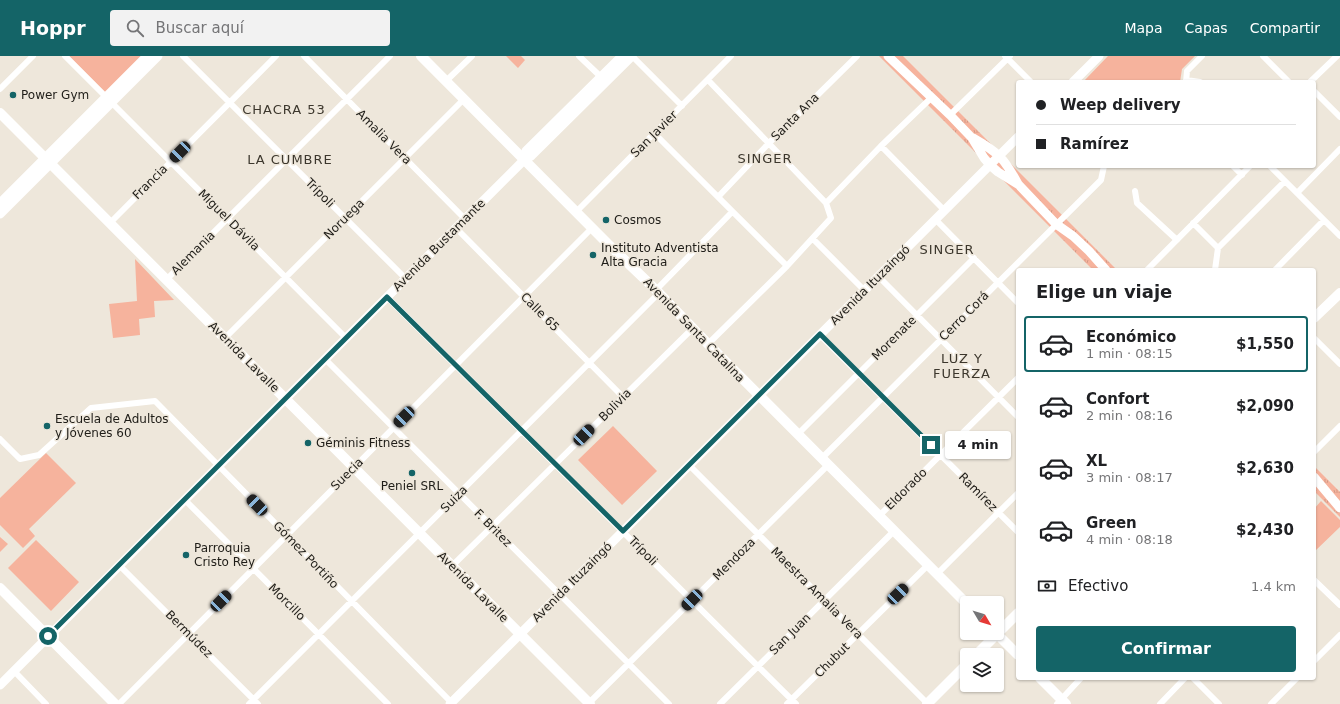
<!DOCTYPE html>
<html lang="es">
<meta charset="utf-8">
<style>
:root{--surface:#fff;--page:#f2f2f2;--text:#202124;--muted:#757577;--line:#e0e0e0;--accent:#146467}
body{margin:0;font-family:"DejaVu Sans",sans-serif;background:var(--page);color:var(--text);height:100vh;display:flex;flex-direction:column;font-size:15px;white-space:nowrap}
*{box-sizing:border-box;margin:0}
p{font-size:13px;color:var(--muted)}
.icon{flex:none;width:22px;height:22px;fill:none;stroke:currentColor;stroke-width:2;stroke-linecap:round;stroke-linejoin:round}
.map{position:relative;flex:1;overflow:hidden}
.drawer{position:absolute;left:1016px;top:212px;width:300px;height:412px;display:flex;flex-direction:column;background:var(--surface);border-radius:4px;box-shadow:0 1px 3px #0004}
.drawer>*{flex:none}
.banner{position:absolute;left:1016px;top:24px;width:300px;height:88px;border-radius:4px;box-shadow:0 1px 3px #0004;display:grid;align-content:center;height:88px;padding:0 20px;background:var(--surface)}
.needle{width:26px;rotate:128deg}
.buttons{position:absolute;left:960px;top:540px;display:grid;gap:8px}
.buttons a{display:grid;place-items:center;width:44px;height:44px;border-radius:4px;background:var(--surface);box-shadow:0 1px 3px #0004;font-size:20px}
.end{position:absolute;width:18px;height:18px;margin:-9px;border:5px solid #146467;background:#fff;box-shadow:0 0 0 2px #fff}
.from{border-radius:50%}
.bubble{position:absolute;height:28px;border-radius:4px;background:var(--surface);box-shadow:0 1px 3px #0004;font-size:13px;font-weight:700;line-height:28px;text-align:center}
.car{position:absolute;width:12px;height:24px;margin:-12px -6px;border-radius:5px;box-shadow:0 0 3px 1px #0007;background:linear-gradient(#222 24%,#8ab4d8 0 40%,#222 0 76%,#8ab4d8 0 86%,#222 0)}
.banner b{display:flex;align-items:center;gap:14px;height:38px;font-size:15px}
.banner b+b{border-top:1px solid var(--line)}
.banner i{width:10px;height:10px;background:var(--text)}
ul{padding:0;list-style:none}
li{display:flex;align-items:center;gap:12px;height:56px;margin:0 8px 6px;padding:0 12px;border:2px solid transparent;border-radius:4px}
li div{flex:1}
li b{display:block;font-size:15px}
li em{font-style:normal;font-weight:700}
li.selected{border-color:var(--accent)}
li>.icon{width:36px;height:36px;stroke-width:1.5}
h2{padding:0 20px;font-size:18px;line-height:48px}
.pay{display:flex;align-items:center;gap:10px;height:44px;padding:0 20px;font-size:15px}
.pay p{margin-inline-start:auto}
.action{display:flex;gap:8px;margin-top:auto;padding:8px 20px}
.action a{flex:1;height:46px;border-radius:4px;background:var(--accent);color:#fff;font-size:16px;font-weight:700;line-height:46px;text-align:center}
header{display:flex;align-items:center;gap:24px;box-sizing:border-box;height:56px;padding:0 20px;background:var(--accent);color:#fff}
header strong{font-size:19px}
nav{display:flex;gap:22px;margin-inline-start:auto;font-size:14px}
.search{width:280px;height:36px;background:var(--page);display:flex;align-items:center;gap:10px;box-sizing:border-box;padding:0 14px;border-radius:4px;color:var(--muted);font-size:15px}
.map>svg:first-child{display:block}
.grass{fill:url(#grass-tufts)}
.park{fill:#f6b39d}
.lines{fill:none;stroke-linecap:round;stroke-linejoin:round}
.minor{stroke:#fff;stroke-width:6}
.secondary{stroke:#fff;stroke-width:9}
.primary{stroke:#fff;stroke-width:10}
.route{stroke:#146467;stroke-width:5}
.poi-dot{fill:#146467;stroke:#eee7db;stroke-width:1.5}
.labels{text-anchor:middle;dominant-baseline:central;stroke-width:3;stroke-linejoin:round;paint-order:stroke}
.poi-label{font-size:12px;fill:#1f1d18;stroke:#eee7db;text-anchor:start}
.street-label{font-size:12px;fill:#1f1d18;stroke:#eee7db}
.neighbourhood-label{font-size:13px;letter-spacing:1px;fill:#3c372d;stroke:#eee7db}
</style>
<header>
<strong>Hoppr</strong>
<div class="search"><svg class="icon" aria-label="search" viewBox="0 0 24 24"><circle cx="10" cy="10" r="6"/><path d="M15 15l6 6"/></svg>Buscar aquí</div>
<nav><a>Mapa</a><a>Capas</a><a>Compartir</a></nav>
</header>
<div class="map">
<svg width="1340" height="648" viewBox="0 0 1340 648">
<defs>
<pattern id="grass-tufts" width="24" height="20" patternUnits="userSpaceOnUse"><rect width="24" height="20" fill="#f6b39d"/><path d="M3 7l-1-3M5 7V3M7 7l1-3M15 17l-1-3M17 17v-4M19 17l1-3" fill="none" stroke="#d29a86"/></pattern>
</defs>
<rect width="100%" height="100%" fill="#eee7db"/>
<path class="grass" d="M 879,0 L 903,0 L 1117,214 L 1093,214 Z
M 1314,410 L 1340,436 L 1340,461 L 1314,435 Z"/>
<path class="park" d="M 69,0 L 142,0 L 106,37 Z
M 506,0 L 521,0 L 525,4 L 518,12 Z
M 1108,0 L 1195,0 L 1182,13 L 1180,26 L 1083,26 Z
M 135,203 L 174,244 L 154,245 L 155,261 L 139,263 L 140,279 L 113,282 L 109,248 L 137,245 Z
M 613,370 L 657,415 L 622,449 L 578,404 Z
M 46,397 L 76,427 L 29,473 L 35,480 L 23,492 L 0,469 L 0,442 Z
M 1321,445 L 1340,464 L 1340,471 L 1314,496 L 1314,453 Z
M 0,481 L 8,488 L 0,496 Z
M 36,484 L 79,526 L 51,555 L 8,512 Z"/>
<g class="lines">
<path class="minor" d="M 65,0 L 106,41
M 183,0 L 406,223
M 304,0 L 465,163
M 579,0 L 600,20
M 632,0 L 682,50
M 1005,0 L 1031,26
M 1263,0 L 1289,26
M 708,24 L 826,147 L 831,162 L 787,210 L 708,288
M 1186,24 L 1200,26
M 446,25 L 472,0
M 1186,26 L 1187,15 L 1202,0
M 1310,26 L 1337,0
M 0,33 L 33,0
M 1314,35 L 1340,61
M 111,46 L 346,282
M 950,59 L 1010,0
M 655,78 L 787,210
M 881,90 L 944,154
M 1233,110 L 1242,119
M 1270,110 L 1340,180
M 1135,135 L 1137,147 L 1177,184
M 1297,137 L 1340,93
M 718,141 L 769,87 L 857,0
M 826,147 L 881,90 L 931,42
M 576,156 L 731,0
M 935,163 L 1018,247
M 110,167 L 276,0
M 1193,167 L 1218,192 L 1215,214
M 456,172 L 623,341
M 813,183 L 864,234
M 1218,192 L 1285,125
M 1147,214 L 1250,110
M 1275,214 L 1324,164
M 878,220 L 1018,361
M 166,224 L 390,0
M 656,234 L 732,156
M 387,241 L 796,648
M 820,279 L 1018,476
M 225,282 L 464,43
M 1314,282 L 1340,308
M 325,303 L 669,648
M 798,378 L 974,202
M 0,383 L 20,403 L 39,399 L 91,352 L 155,345 L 451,646
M 1314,396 L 1340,370
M 822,402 L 1101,124 L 1104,110
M 689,409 L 928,648
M 185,444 L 388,648
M 879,460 L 1018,322
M 119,509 L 258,648
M 452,510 L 693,272
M 937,518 L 1018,437
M 1314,524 L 1340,549
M 1314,605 L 1340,579
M 14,615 L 46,648
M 1193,622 L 1219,648
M 119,648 L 592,172
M 249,648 L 659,237
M 588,648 L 828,409
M 720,648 L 894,475
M 787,648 L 928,509
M 1057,648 L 1081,622
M 1160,648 L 1185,622
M 1271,648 L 1297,622"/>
<path class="secondary" d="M 888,0 L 950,59 L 972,82 L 984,102 L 990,109 L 998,116 L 1019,129 L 1056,168 L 1073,180 L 1089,195 L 1106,214
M 1073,26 L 1099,0
M 973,82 C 999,97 1004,102 1018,128
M 524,104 L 526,95 L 622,0
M 0,147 L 147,0
M 0,158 L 158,0
M 1314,421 L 1340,452
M 0,629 L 465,163 L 524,104 L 531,100 L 632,0
M 450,648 L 1018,81"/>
<path class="primary" d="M 421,0 L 608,188 L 656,234 L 708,288 L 967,548
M 0,57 L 590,648
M 1314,262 L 1340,237
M 0,532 L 115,648
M 996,577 L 1018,599
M 976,599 L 1018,557
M 1040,622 L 1066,648
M 927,648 L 967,608"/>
</g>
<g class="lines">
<path class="route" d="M 48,580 L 387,241 L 623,475 L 820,278 L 931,389"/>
</g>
<g class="poi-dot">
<circle cx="13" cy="39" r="4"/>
<circle cx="606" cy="164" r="4"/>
<circle cx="593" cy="199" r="4"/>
<circle cx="47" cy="370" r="4"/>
<circle cx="308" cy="387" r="4"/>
<circle cx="412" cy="417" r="4"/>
<circle cx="186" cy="499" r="4"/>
</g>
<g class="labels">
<g class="poi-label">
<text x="21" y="39">Power Gym</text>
<text x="614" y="164">Cosmos</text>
<text x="601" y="192">Instituto Adventista<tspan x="601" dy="14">Alta Gracia</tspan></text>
<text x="55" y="363">Escuela de Adultos<tspan x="55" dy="14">y Jóvenes 60</tspan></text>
<text x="316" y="387">Géminis Fitness</text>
<text x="412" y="430" text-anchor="middle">Peniel SRL</text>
<text x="194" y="492">Parroquia<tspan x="194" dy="14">Cristo Rey</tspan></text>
</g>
<g class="street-label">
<text transform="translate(795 61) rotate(-45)">Santa Ana</text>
<text transform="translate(654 78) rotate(-45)">San Javier</text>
<text transform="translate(384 81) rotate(45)">Amalia Vera</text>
<text transform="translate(150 126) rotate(-45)">Francia</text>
<text transform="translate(320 137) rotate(45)">Trípoli</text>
<text transform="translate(344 163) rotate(-45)">Noruega</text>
<text transform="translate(229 164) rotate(45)">Miguel Dávila</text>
<text transform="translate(439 189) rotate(-45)">Avenida Bustamante</text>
<text transform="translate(193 197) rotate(-45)">Alemania</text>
<text transform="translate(870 229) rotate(-45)">Avenida Ituzaingó</text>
<text transform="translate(540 256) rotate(45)">Calle 65</text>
<text transform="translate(964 260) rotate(-45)">Cerro Corá</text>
<text transform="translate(694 274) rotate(46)">Avenida Santa Catalina</text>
<text transform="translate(894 282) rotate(-45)">Morenate</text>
<text transform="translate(244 301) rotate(45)">Avenida Lavalle</text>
<text transform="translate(615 349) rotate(-45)">Bolivia</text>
<text transform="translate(347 418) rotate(-45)">Suecia</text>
<text transform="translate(906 433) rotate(-45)">Eldorado</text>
<text transform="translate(978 436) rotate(45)">Ramírez</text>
<text transform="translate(454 443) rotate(-45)">Suiza</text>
<text transform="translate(493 472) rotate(45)">F. Britez</text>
<text transform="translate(643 495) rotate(45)">Trípoli</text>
<text transform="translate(306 499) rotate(46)">Gómez Portiño</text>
<text transform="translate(734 503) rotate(-45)">Mendoza</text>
<text transform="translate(572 526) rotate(-45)">Avenida Ituzaingó</text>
<text transform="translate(473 531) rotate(45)">Avenida Lavalle</text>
<text transform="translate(817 537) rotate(45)">Maestra Amalia Vera</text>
<text transform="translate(287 546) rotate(45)">Morcillo</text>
<text transform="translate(189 578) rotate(45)">Bermúdez</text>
<text transform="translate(790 578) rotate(-45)">San Juan</text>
<text transform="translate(832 604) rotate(-45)">Chubut</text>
</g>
<g class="neighbourhood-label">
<text x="284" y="53">CHACRA 53</text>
<text x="765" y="102">SINGER</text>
<text x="290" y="103">LA CUMBRE</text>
<text x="947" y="193">SINGER</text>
<text x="962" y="302">LUZ Y<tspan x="962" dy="15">FUERZA</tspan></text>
</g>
</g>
</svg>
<div class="buttons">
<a><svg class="needle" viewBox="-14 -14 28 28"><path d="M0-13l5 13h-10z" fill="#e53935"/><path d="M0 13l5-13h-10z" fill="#757577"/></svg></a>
<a><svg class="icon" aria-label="layers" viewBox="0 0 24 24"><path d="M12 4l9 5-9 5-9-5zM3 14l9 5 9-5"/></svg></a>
</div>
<i class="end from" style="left:48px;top:580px"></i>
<i class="end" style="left:931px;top:389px"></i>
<div class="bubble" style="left:945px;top:375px;width:66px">4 min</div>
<i class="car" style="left:180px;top:96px;rotate:225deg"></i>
<i class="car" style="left:404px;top:361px;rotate:225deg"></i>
<i class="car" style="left:584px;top:379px;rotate:45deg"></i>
<i class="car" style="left:257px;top:449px;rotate:316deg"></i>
<i class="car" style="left:898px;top:538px;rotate:46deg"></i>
<i class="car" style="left:692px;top:544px;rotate:225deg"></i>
<i class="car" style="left:221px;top:545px;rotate:45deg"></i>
<div class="banner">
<b><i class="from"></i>Weep delivery</b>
<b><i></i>Ramírez</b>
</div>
<section class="drawer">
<h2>Elige un viaje</h2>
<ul>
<li class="selected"><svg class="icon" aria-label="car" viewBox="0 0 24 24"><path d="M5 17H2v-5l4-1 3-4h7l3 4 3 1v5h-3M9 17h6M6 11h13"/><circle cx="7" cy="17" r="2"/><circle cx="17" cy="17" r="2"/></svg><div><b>Económico</b><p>1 min · 08:15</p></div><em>$1,550</em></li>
<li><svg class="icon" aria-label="car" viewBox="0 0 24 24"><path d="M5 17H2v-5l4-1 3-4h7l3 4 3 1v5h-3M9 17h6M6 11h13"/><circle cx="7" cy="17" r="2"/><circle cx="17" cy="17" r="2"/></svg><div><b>Confort</b><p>2 min · 08:16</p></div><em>$2,090</em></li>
<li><svg class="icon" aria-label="car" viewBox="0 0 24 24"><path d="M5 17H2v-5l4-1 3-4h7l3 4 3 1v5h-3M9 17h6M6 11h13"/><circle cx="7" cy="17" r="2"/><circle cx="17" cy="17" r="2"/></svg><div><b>XL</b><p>3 min · 08:17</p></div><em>$2,630</em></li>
<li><svg class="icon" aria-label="car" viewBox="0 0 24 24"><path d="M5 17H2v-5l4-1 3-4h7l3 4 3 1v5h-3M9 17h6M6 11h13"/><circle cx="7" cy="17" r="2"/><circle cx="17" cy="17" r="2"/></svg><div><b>Green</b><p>4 min · 08:18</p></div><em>$2,430</em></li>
</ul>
<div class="pay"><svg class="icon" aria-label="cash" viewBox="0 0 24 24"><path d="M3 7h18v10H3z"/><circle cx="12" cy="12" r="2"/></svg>Efectivo<p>1.4 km</p></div>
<div class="action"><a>Confirmar</a></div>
</section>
</div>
